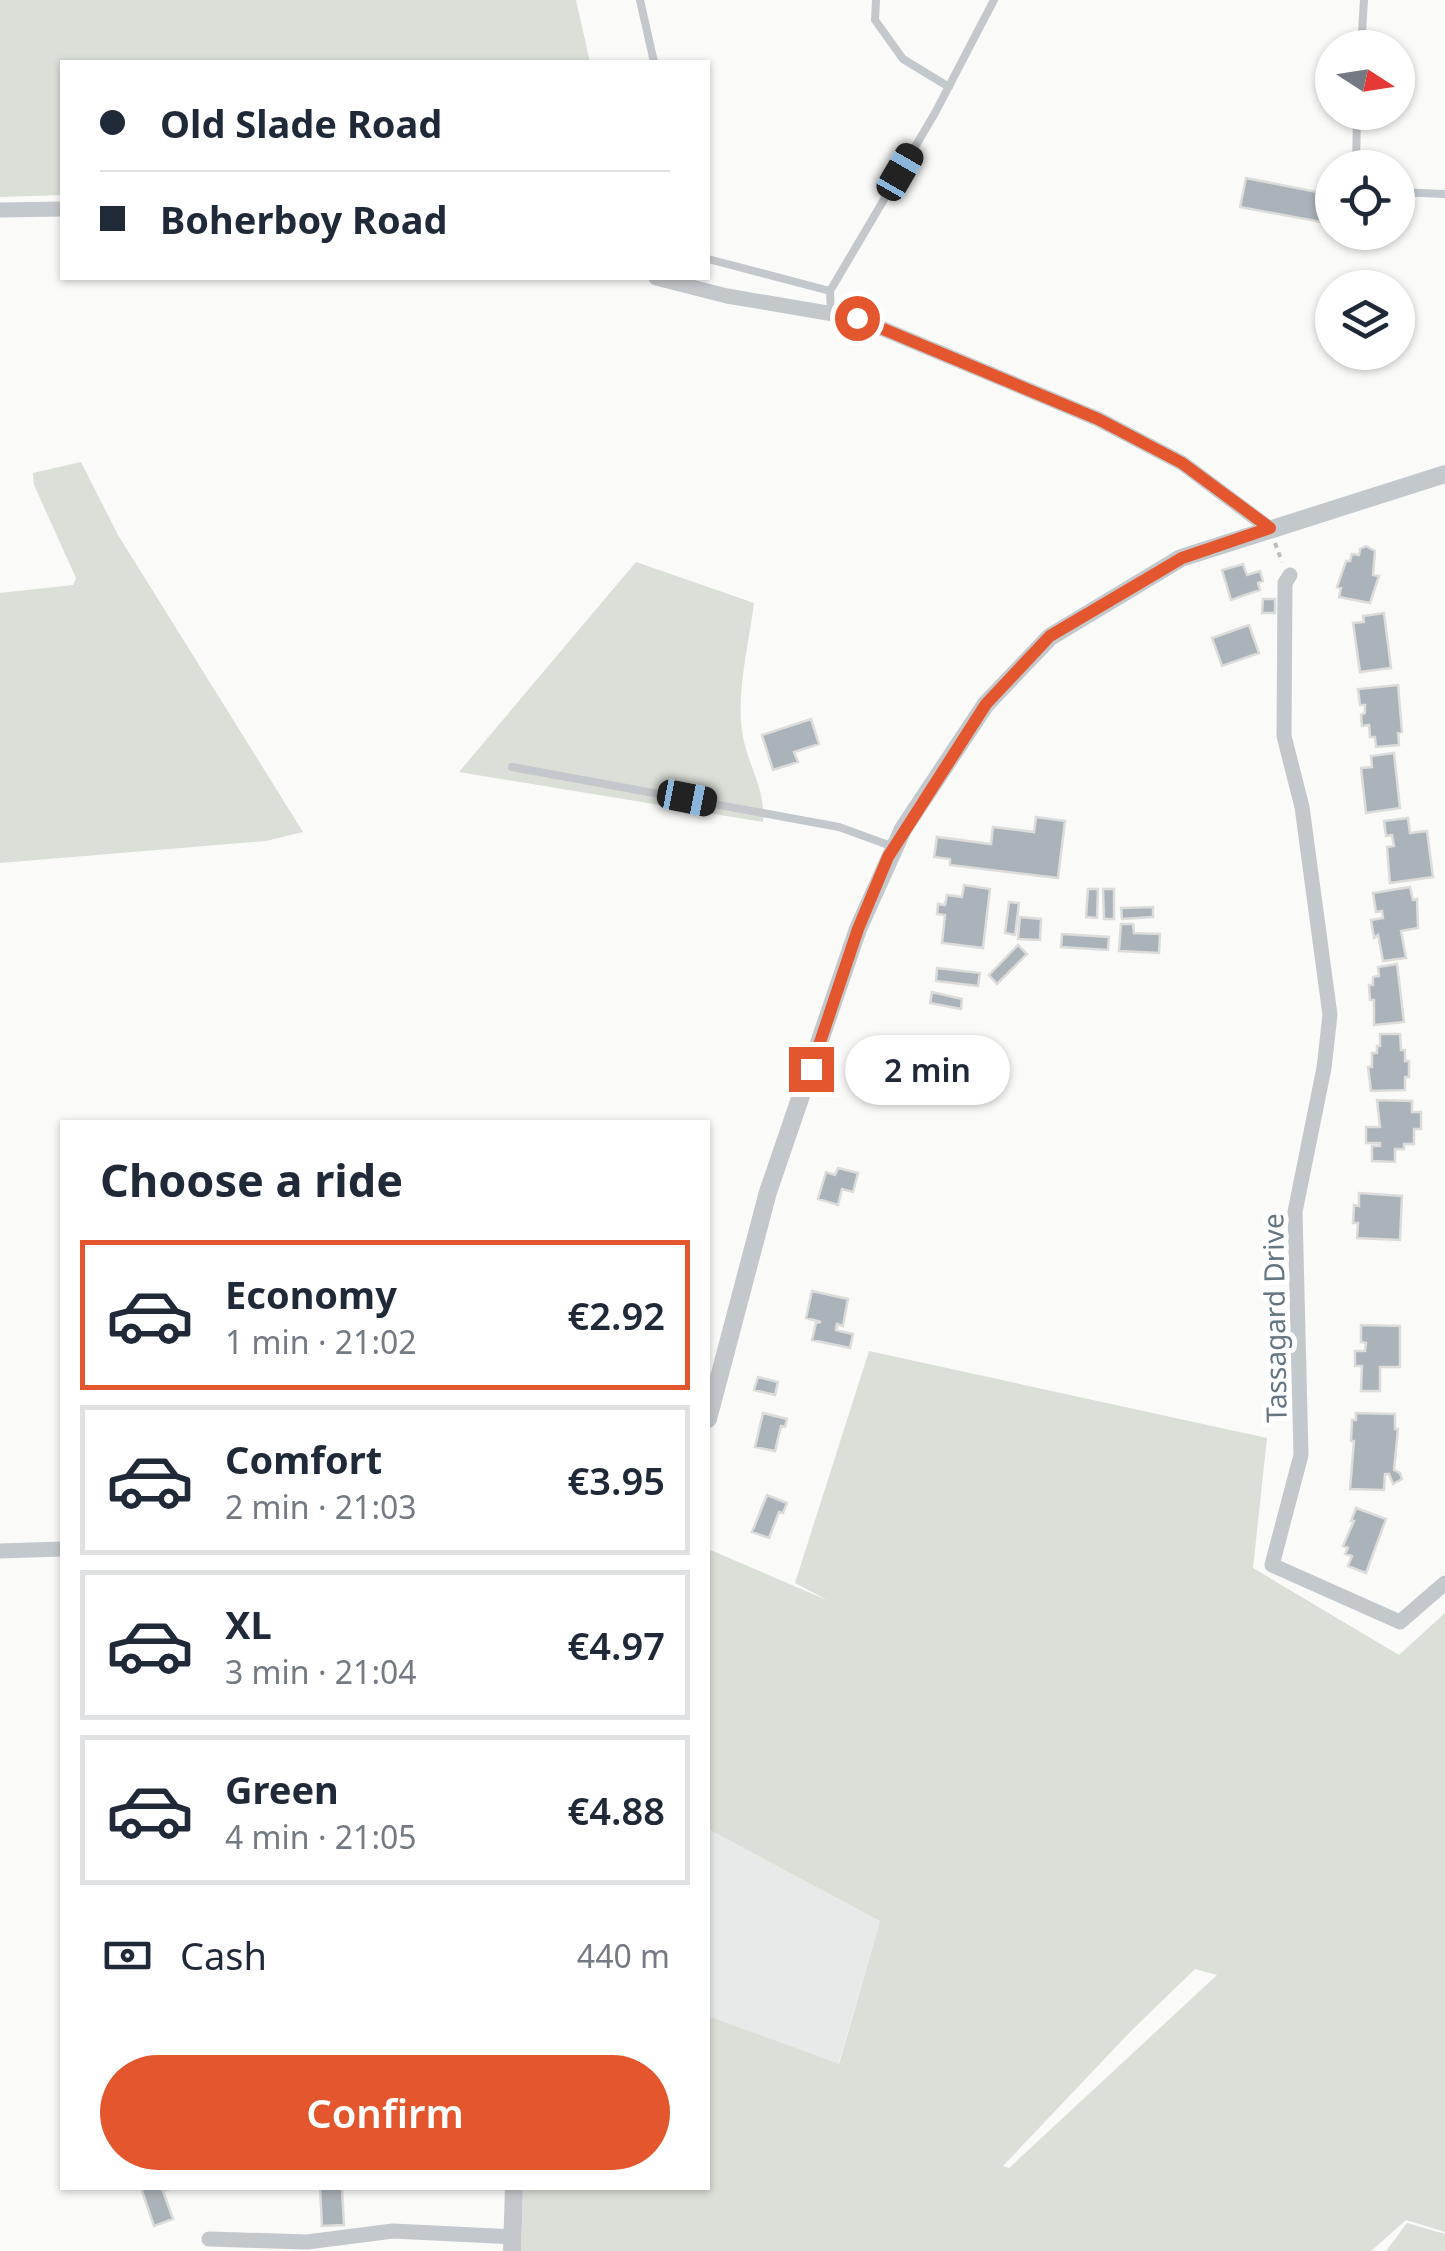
<!DOCTYPE html>
<meta charset="utf-8">
<style>
:root{--surface:#fff;--page:#f2f2f3;--text:#1f2937;--muted:#747a83;--line:#e0e1e3;--accent:#e4572e}
body{margin:0;font-family:"Noto Sans",sans-serif;background:var(--page);color:var(--text);height:100vh;display:flex;flex-direction:column;font-size:38px;white-space:nowrap}
*{box-sizing:border-box;margin:0}
p{font-size:32px;color:var(--muted)}
.icon{flex:none;width:55px;height:55px;fill:none;stroke:currentColor;stroke-width:2;stroke-linecap:round;stroke-linejoin:round}
.map{position:relative;flex:1;overflow:hidden}
.details{position:absolute;left:60px;top:1120px;width:650px;height:1070px;display:flex;flex-direction:column;background:var(--surface);border-radius:0px;box-shadow:0 2px 8px #0004}
.details>*{flex:none}
.hud{position:absolute;left:60px;top:60px;width:650px;height:220px;border-radius:0px;box-shadow:0 2px 8px #0004;display:grid;align-content:center;height:220px;padding:0 40px;background:var(--surface)}
.needle{width:65px;rotate:102deg}
.tools{position:absolute;left:1315px;top:30px;display:grid;gap:20px}
.tools a{display:grid;place-items:center;width:100px;height:100px;border-radius:50%;background:var(--surface);box-shadow:0 2px 8px #0004;font-size:50px}
.end{position:absolute;width:45px;height:45px;margin:-22px;border:12px solid #e4572e;background:#fff;box-shadow:0 0 0 5px #fff}
.from{border-radius:50%}
.bubble{position:absolute;height:70px;border-radius:35px;background:var(--surface);box-shadow:0 2px 8px #0004;font-size:32px;font-weight:600;line-height:70px;text-align:center}
.car{position:absolute;width:30px;height:60px;margin:-30px -15px;border-radius:12px;box-shadow:0 0 8px 2px #0007;background:linear-gradient(#222 24%,#8ab4d8 0 40%,#222 0 76%,#8ab4d8 0 86%,#222 0)}
.hud b{display:flex;align-items:center;gap:35px;height:95px;font-size:38px}
.hud b+b{border-top:2px solid var(--line)}
.hud i{width:25px;height:25px;background:var(--text)}
ul{padding:0;list-style:none}
li{display:flex;align-items:center;gap:30px;height:150px;margin:0 20px 15px;padding:0 20px;border:5px solid var(--line);border-radius:0px}
li div{flex:1}
li b{display:block;font-size:38px}
li em{font-style:normal;font-weight:600}
li.selected{border-color:var(--accent)}
li>.icon{width:90px;height:90px;stroke-width:1.5}
h2{padding:0 40px;font-size:45px;line-height:120px}
.pay{display:flex;align-items:center;gap:25px;height:110px;padding:0 40px;font-size:38px}
.pay p{margin-inline-start:auto}
.action{display:flex;gap:20px;margin-top:auto;padding:20px 40px}
.action a{flex:1;height:115px;border-radius:60px;background:var(--accent);color:#fff;font-size:40px;font-weight:600;line-height:115px;text-align:center}
.map>svg:first-child{display:block}
.built{fill:#e8e9e9}
.green{fill:#dadfd7;fill-rule:evenodd}
.building{fill:#aab3b9;stroke:#dcdcda;stroke-width:2.5}
.lines{fill:none;stroke-linecap:round;stroke-linejoin:round}
.path{stroke:#bbbfc2;stroke-width:4;stroke-dasharray:5 5;stroke-linecap:butt}
.service{stroke:#c3c8cc;stroke-width:8}
.minor{stroke:#c3c8cc;stroke-width:15}
.tertiary{stroke:#c3c8cc;stroke-width:18}
.route{stroke:#e4572e;stroke-width:12}
.labels{text-anchor:middle;dominant-baseline:central;stroke-width:10;stroke-linejoin:round;paint-order:stroke}
.street-label{font-size:28px;fill:#657683;stroke:#fff}
</style>
<div class="map">
<svg width="1445" height="2251" viewBox="0 0 1445 2251">
<rect width="100%" height="100%" fill="#fafaf8"/>
<path class="built" d="M 708,1829 L 880,1921 L 838,2065 L 708,2016 Z"/>
<path class="green" d="M 0,0 L 576,0 L 590,62 L 62,62 L 62,195 L 0,197 Z
M 81,462 L 118,535 L 303,832 L 266,841 L 0,863 L 0,593 L 73,585 L 76,578 L 34,485 L 33,473 Z
M 636,562 L 754,603 C 749,645 735,695 743,737 C 749,767 766,791 763,822 L 459,772 Z
M 869,1351 L 1267,1438 L 1253,1568 L 1399,1655 L 1445,1613 L 1445,2232 L 1406,2220 L 1371,2251 L 521,2251 L 523,2188 L 708,2188 L 708,2016 L 839,2064 L 880,1921 L 708,1829 L 708,1549 L 827,1600 L 795,1583 ZM 1195,1969 L 1217,1975 L 1009,2168 L 1003,2166 L 1130,2032 Z
M 1407,2223 L 1445,2234 L 1445,2251 L 1386,2251 Z"/>
<path class="building" d="M 1246,178 L 1332,195 L 1332,224 L 1240,207 Z
M 1366,546 L 1375,551 L 1373,575 L 1379,576 L 1370,603 L 1339,597 L 1341,588 L 1337,587 L 1346,561 L 1350,561 L 1352,554 L 1359,555 L 1360,549 Z
M 1243,564 L 1247,575 L 1260,571 L 1263,581 L 1258,583 L 1260,590 L 1231,600 L 1222,570 Z
M 1263,599 L 1275,599 L 1275,613 L 1262,613 Z
M 1384,613 L 1391,668 L 1360,672 L 1353,623 L 1364,622 L 1363,616 Z
M 1249,625 L 1259,653 L 1222,666 L 1212,638 Z
M 1398,685 L 1402,732 L 1398,733 L 1399,745 L 1376,747 L 1375,737 L 1370,737 L 1369,725 L 1362,726 L 1361,715 L 1365,713 L 1365,705 L 1360,705 L 1358,689 Z
M 811,719 L 819,744 L 794,752 L 798,762 L 773,770 L 762,735 Z
M 1394,753 L 1400,808 L 1366,813 L 1361,768 L 1372,767 L 1371,756 Z
M 1036,817 L 1065,821 L 1058,878 L 950,865 L 950,859 L 934,857 L 937,837 L 991,844 L 993,827 L 1034,832 Z
M 1408,818 L 1410,833 L 1427,831 L 1433,877 L 1390,883 L 1387,847 L 1394,846 L 1392,835 L 1386,836 L 1384,821 Z
M 964,885 L 990,889 L 983,948 L 942,943 L 945,915 L 937,914 L 938,904 L 945,905 L 947,895 L 962,897 Z
M 1410,887 L 1413,900 L 1417,899 L 1418,928 L 1401,931 L 1406,958 L 1383,961 L 1378,935 L 1374,938 L 1371,920 L 1383,918 L 1382,911 L 1376,912 L 1373,893 Z
M 1088,889 L 1098,889 L 1097,918 L 1086,917 Z
M 1103,889 L 1114,889 L 1114,919 L 1104,919 Z
M 1009,902 L 1019,903 L 1015,935 L 1005,933 Z
M 1153,907 L 1153,917 L 1122,919 L 1121,908 Z
M 1020,917 L 1041,919 L 1040,940 L 1018,939 Z
M 1121,924 L 1133,924 L 1134,933 L 1160,934 L 1159,953 L 1119,951 Z
M 1062,934 L 1109,937 L 1108,950 L 1061,947 Z
M 1018,945 L 1027,954 L 997,984 L 989,975 Z
M 1397,964 L 1404,1022 L 1374,1025 L 1374,1000 L 1370,1000 L 1369,985 L 1373,985 L 1373,977 L 1379,976 L 1378,967 Z
M 937,968 L 980,973 L 978,986 L 936,981 Z
M 932,992 L 962,999 L 961,1009 L 930,1003 Z
M 1380,1034 L 1400,1034 L 1401,1050 L 1405,1050 L 1405,1061 L 1409,1061 L 1409,1077 L 1405,1077 L 1405,1090 L 1371,1091 L 1368,1067 L 1372,1067 L 1372,1053 L 1377,1053 L 1377,1046 L 1380,1046 Z
M 911,1082 L 941,1089 L 939,1098 L 909,1091 Z
M 1377,1100 L 1412,1101 L 1412,1112 L 1421,1112 L 1421,1129 L 1414,1129 L 1414,1144 L 1404,1144 L 1404,1149 L 1395,1149 L 1395,1162 L 1372,1161 L 1372,1146 L 1380,1146 L 1380,1143 L 1366,1143 L 1366,1127 L 1380,1127 Z
M 838,1168 L 858,1173 L 853,1192 L 842,1189 L 838,1205 L 818,1199 L 826,1172 L 835,1175 Z
M 1359,1193 L 1402,1196 L 1400,1240 L 1357,1238 L 1358,1223 L 1353,1223 L 1354,1205 L 1359,1206 Z
M 812,1291 L 848,1299 L 843,1326 L 837,1324 L 836,1330 L 853,1334 L 850,1348 L 812,1340 L 816,1323 L 821,1322 L 806,1318 Z
M 1361,1325 L 1400,1326 L 1400,1367 L 1380,1367 L 1380,1391 L 1361,1391 L 1362,1366 L 1355,1366 L 1355,1351 L 1365,1351 L 1366,1343 L 1361,1342 Z
M 758,1377 L 778,1382 L 775,1395 L 754,1390 Z
M 763,1413 L 787,1419 L 785,1427 L 781,1426 L 775,1451 L 755,1447 Z
M 1356,1413 L 1395,1414 L 1395,1429 L 1398,1429 L 1394,1470 L 1400,1473 L 1402,1479 L 1393,1484 L 1389,1474 L 1385,1474 L 1384,1490 L 1350,1489 L 1354,1441 L 1351,1441 L 1352,1420 L 1356,1420 Z
M 767,1495 L 787,1503 L 783,1513 L 779,1512 L 769,1538 L 752,1532 Z
M 1356,1508 L 1386,1519 L 1366,1573 L 1348,1566 L 1352,1556 L 1345,1554 L 1348,1548 L 1343,1546 L 1354,1521 L 1351,1521 Z
M 141,2188 L 173,2188 L 163,2191 L 173,2219 L 154,2226 Z
M 320,2188 L 342,2188 L 344,2225 L 322,2226 Z"/>
<g class="lines">
<path class="path" d="M 1275,543 L 1282,562"/>
<path class="service" d="M 640,0 L 654,62
M 876,0 L 875,20 L 903,59 L 949,87
M 1361,48 L 1364,0
M 1356,168 L 1357,112
M 1398,192 L 1445,194
M 708,259 L 830,291
M 831,314 L 830,291 L 935,113 L 994,0
M 512,767 L 839,827 L 894,847"/>
<path class="minor" d="M 0,210 L 62,209
M 656,278 L 727,296 L 857,318 L 1098,419 L 1182,463 L 1269,528
M 1290,575 L 1285,583 L 1284,736 L 1302,807 L 1330,1015 L 1324,1068 L 1295,1212 L 1301,1455 L 1272,1565 L 1400,1622 L 1445,1583
M 0,1551 L 62,1549
M 209,2239 L 307,2242 L 393,2231 L 513,2237"/>
<path class="tertiary" d="M 708,1419 L 768,1192 L 858,929 L 903,829 L 986,704 L 1050,637 L 1181,558 L 1445,474
M 512,2251 L 514,2188"/>
</g>
<g class="lines">
<path class="route" d="M 811,1069 L 858,929 L 888,857 L 986,704 L 1050,636 L 1182,558 L 1270,528 L 1182,463 L 1098,419 L 857,318"/>
</g>
<g class="labels">
<g class="street-label">
<text transform="translate(1274 1318) rotate(-91)">Tassagard Drive</text>
</g>
</g>
</svg>
<div class="tools">
<a><svg class="needle" viewBox="-14 -14 28 28"><path d="M0-13l5 13h-10z" fill="#e53935"/><path d="M0 13l5-13h-10z" fill="#747a83"/></svg></a>
<a><svg class="icon" aria-label="locate" viewBox="0 0 24 24"><circle cx="12" cy="12" r="6"/><path d="M12 2v4M12 18v4M2 12h4M18 12h4"/></svg></a>
<a><svg class="icon" aria-label="layers" viewBox="0 0 24 24"><path d="M12 4l9 5-9 5-9-5zM3 14l9 5 9-5"/></svg></a>
</div>
<i class="end from" style="left:857px;top:318px"></i>
<i class="end" style="left:811px;top:1069px"></i>
<div class="bubble" style="left:845px;top:1035px;width:165px">2 min</div>
<i class="car" style="left:900px;top:172px;rotate:30deg"></i>
<i class="car" style="left:687px;top:798px;rotate:101deg"></i>
<div class="hud">
<b><i class="from"></i>Old Slade Road</b>
<b><i></i>Boherboy Road</b>
</div>
<section class="details">
<h2>Choose a ride</h2>
<ul>
<li class="selected"><svg class="icon" aria-label="car" viewBox="0 0 24 24"><path d="M5 17H2v-5l4-1 3-4h7l3 4 3 1v5h-3M9 17h6M6 11h13"/><circle cx="7" cy="17" r="2"/><circle cx="17" cy="17" r="2"/></svg><div><b>Economy</b><p>1 min · 21:02</p></div><em>€2.92</em></li>
<li><svg class="icon" aria-label="car" viewBox="0 0 24 24"><path d="M5 17H2v-5l4-1 3-4h7l3 4 3 1v5h-3M9 17h6M6 11h13"/><circle cx="7" cy="17" r="2"/><circle cx="17" cy="17" r="2"/></svg><div><b>Comfort</b><p>2 min · 21:03</p></div><em>€3.95</em></li>
<li><svg class="icon" aria-label="car" viewBox="0 0 24 24"><path d="M5 17H2v-5l4-1 3-4h7l3 4 3 1v5h-3M9 17h6M6 11h13"/><circle cx="7" cy="17" r="2"/><circle cx="17" cy="17" r="2"/></svg><div><b>XL</b><p>3 min · 21:04</p></div><em>€4.97</em></li>
<li><svg class="icon" aria-label="car" viewBox="0 0 24 24"><path d="M5 17H2v-5l4-1 3-4h7l3 4 3 1v5h-3M9 17h6M6 11h13"/><circle cx="7" cy="17" r="2"/><circle cx="17" cy="17" r="2"/></svg><div><b>Green</b><p>4 min · 21:05</p></div><em>€4.88</em></li>
</ul>
<div class="pay"><svg class="icon" aria-label="cash" viewBox="0 0 24 24"><path d="M3 7h18v10H3z"/><circle cx="12" cy="12" r="2"/></svg>Cash<p>440 m</p></div>
<div class="action"><a>Confirm</a></div>
</section>
</div>
